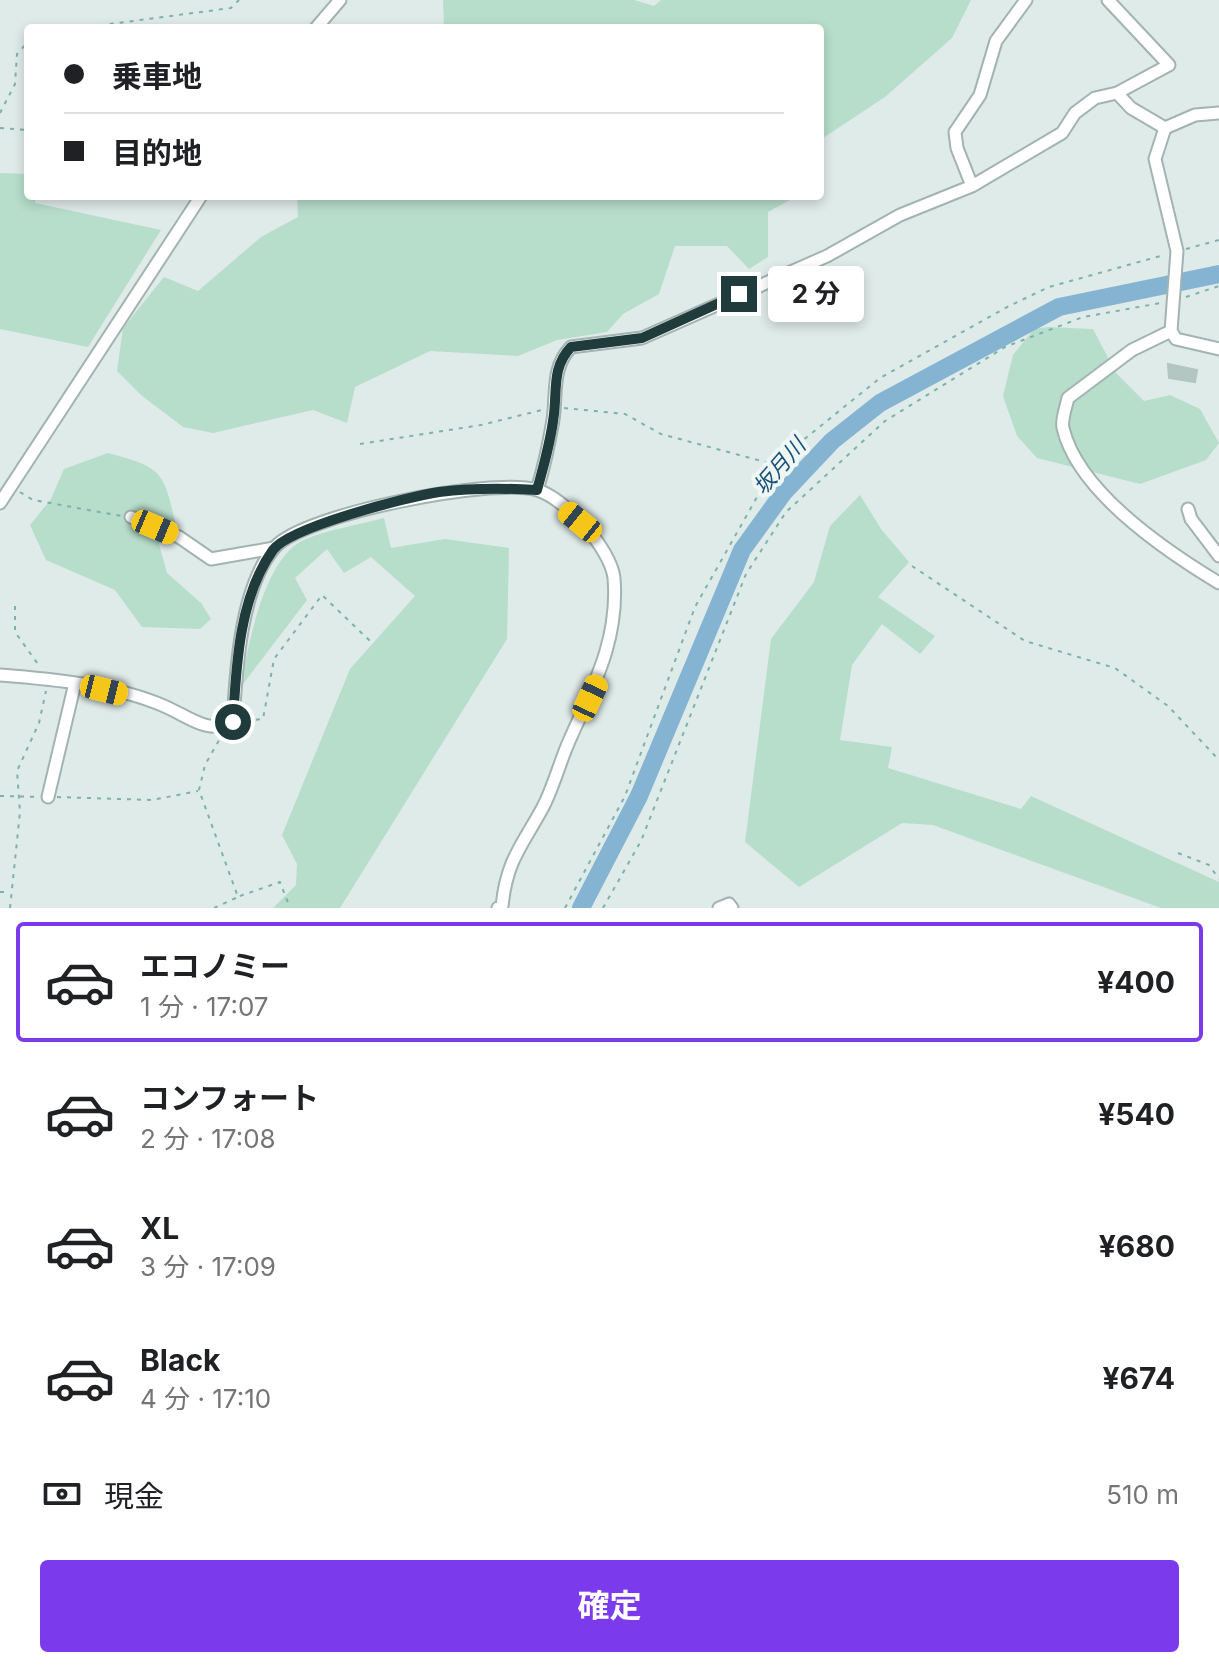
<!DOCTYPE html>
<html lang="ja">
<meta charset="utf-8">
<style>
:root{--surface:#fff;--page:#f6f6f6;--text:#202124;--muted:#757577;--line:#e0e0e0;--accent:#7c3aed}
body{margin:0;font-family:Inter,"Noto Sans JP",sans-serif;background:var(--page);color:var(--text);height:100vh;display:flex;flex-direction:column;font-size:30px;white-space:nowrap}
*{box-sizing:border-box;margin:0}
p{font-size:26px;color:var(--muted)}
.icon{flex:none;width:44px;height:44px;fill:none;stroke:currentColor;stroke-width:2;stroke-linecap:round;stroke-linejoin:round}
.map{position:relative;height:908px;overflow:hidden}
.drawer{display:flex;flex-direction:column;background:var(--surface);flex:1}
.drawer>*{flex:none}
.hud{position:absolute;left:24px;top:24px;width:800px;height:176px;border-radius:8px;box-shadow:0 4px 12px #0003;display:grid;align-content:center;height:176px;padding:0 40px;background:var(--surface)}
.end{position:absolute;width:36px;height:36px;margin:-18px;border:10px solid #203b3b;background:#fff;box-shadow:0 0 0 4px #fff}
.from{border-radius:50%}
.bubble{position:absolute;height:56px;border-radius:8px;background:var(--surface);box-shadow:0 4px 12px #0003;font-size:26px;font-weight:700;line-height:56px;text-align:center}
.car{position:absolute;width:24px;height:48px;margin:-24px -12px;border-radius:10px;box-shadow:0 0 6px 2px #0007;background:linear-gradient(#f5c518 24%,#345 0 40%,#f5c518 0 76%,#345 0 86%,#f5c518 0)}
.hud b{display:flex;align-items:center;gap:28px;height:76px;font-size:30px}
.hud b+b{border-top:2px solid var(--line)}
.hud i{width:20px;height:20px;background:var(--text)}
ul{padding:14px 0 0;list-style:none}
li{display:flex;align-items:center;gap:24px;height:120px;margin:0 16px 12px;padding:0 24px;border:4px solid transparent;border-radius:8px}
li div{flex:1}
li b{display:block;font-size:30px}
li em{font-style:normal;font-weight:700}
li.current{border-color:var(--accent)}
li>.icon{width:72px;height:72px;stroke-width:1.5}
.pay{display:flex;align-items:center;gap:20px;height:88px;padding:0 40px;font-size:30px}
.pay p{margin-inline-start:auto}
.button{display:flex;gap:16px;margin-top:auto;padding:16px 40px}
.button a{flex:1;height:92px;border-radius:8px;background:var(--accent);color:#fff;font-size:32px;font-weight:700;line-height:92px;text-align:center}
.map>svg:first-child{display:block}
.green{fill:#b7ddcb}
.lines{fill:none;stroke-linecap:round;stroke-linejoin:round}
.river{stroke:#85b3d2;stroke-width:18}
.building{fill:#b4c6c2;stroke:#b1c5c1;stroke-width:2}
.minor-casing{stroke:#a2b3b1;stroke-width:15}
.path{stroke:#7eb0ac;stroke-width:2;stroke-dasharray:4 6;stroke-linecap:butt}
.minor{stroke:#fff;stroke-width:11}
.route{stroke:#203b3b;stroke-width:10}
.labels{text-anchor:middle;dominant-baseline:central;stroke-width:8;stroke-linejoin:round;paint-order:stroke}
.water-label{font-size:22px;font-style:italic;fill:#185079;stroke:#eff7f5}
</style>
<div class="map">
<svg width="1219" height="908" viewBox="0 0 1219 908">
<rect width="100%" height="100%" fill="#dfebe9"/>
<path class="green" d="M 443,0 L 634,0 L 654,6 L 661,0 L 971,0 L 952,38 L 885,97 L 820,140 L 820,28 L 444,28 Z
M 0,173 L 28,174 L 28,196 L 36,196 L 35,203 L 161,230 L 88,347 L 0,329 Z
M 297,196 L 797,196 L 768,212 L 768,257 L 749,269 L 727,246 L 675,246 L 659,294 L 623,314 L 607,332 L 557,340 L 518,356 L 430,351 L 355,387 L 347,423 L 313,410 L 213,433 L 183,427 L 141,395 L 117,371 L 123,328 L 164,277 L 198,291 L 261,237 L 298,217 Z
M 1048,327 L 1093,329 L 1116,373 L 1144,401 L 1170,395 L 1200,409 L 1219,443 L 1206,460 L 1140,484 L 1037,458 L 1017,436 L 1003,396 L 1013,355 L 1034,329 Z
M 108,453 C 160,467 164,470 175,522 L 159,544 L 167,573 L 201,603 L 211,619 L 200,629 L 142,627 L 115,590 L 46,560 L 30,525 L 51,499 L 64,469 Z
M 860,495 L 881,529 L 909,562 L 878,597 L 935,636 L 920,654 L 882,624 L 852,665 L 840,740 L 892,747 L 888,768 L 1021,809 L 1031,796 L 1219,882 L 1219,908 L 1161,908 L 933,825 L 902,823 L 799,887 L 745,842 L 771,639 L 814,582 L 830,526 Z
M 384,518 L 391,548 L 445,539 L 509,548 L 507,639 L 340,908 L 273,908 L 296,885 L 297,864 L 282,835 L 350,669 L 415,596 L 371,557 L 344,573 L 327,549 L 295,578 L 307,600 L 240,688 C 248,649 263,556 306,539 C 330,529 359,525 384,518 Z"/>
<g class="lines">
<path class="river" d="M 581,908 L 639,796 L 742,550 L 784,492 L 832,441 L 880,403 L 1059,307 L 1219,274"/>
</g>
<path class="building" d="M 1168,364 L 1197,370 L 1195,382 L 1169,378 Z"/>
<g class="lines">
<g class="minor-casing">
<path id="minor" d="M 1108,0 L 1169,65 L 1117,93
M 316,28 L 340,0
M 1219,113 L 1195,115 L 1165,128 L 1155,159 L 1177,251 L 1171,331 L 1176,339 L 1219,349
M 972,186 L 957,148 L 955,132 L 980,95 L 996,41 L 1026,0
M 1171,331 L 1132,350 L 1068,398 C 1066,407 1061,420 1063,428 C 1078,492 1166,551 1219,583
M 537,490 C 544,467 549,444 553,420 C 557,393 551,368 571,347 L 642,338 L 827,256 L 900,215 L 972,186 L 1062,133 L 1075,113 L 1095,98 L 1117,93 L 1131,108 L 1165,128
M 0,503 L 201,196
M 1188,509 L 1191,519 L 1219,556
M 131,517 L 179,537 L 211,559 L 274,548
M 0,675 C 52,679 116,685 164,706 C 188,716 207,735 233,722 C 236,672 240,587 275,547 C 304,514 493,477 537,490 C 565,498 611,549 614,578 C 619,639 594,685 570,739 C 560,761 554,786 543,807 C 522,846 507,859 502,906 L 498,908
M 48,797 L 75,683
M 719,908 L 729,904 L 732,908"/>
</g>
<path class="path" d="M 80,28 L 231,8 L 239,0
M 0,113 L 15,84 L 17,54 L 28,42
M 0,128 L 28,130
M 1186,249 L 1219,240
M 1186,297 L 1219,286
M 564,408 L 625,414 L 661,434 L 780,466
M 360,444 L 481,425 L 542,410
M 20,492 L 33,500 L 122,516
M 912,566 L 1025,641 L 1115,668 L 1168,706 L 1219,760
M 15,606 L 15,632 L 40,667
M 246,721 L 263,719 L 274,659 L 322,595 L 370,641
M 0,796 L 39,797
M 57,797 L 152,800 L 198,791
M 1178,853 L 1209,865 L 1219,879
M 0,892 L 10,892
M 240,896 L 280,882 L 290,908
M 10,908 L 20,812 L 17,771 L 39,723 L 46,691
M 214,908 L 238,897 L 199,790 L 205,765 L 222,735
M 565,908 L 625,796 L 695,607 L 761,490 L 802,441 L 880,378 L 1009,306 L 1049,287 L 1164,255
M 603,908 L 641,841 L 746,574 L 786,512 L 885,421 L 1005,347 L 1083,317 L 1161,303"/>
<use href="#minor" class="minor"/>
</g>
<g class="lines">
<path class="route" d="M 233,722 C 236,667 239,597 273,550 C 290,527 407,497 439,492 C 472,488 504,488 537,490 C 544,465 551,440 554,414 C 557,389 552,367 571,347 L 642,338 L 739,294"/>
</g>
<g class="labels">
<g class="water-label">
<text transform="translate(779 466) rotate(-49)">坂月川</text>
</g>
</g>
</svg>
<i class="end from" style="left:233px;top:722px"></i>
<i class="end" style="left:739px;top:294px"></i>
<div class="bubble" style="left:768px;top:266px;width:96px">2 分</div>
<i class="car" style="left:580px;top:522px;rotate:309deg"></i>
<i class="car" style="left:155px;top:527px;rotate:113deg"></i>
<i class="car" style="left:104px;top:690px;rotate:104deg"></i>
<i class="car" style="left:590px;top:698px;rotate:25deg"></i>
<div class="hud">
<b><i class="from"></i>乗車地</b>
<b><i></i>目的地</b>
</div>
</div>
<section class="drawer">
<ul>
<li class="current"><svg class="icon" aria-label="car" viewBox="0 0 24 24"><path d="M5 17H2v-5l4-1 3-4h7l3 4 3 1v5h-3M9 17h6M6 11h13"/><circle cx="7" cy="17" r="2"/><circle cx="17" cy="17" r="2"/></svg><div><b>エコノミー</b><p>1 分 · 17:07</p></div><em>¥400</em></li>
<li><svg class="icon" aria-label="car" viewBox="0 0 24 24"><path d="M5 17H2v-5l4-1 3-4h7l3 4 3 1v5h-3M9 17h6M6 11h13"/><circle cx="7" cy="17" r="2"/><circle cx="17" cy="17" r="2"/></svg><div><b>コンフォート</b><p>2 分 · 17:08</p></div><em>¥540</em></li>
<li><svg class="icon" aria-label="car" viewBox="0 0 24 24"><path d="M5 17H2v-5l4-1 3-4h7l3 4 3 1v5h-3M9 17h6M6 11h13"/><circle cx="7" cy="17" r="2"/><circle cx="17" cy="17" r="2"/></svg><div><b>XL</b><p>3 分 · 17:09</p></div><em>¥680</em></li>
<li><svg class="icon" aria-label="car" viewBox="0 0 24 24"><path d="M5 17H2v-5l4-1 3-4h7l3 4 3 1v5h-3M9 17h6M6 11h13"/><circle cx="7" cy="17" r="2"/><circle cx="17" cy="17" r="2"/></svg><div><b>Black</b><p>4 分 · 17:10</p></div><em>¥674</em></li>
</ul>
<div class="pay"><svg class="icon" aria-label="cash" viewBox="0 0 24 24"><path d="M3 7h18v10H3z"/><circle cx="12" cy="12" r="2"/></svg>現金<p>510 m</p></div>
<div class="button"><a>確定</a></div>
</section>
